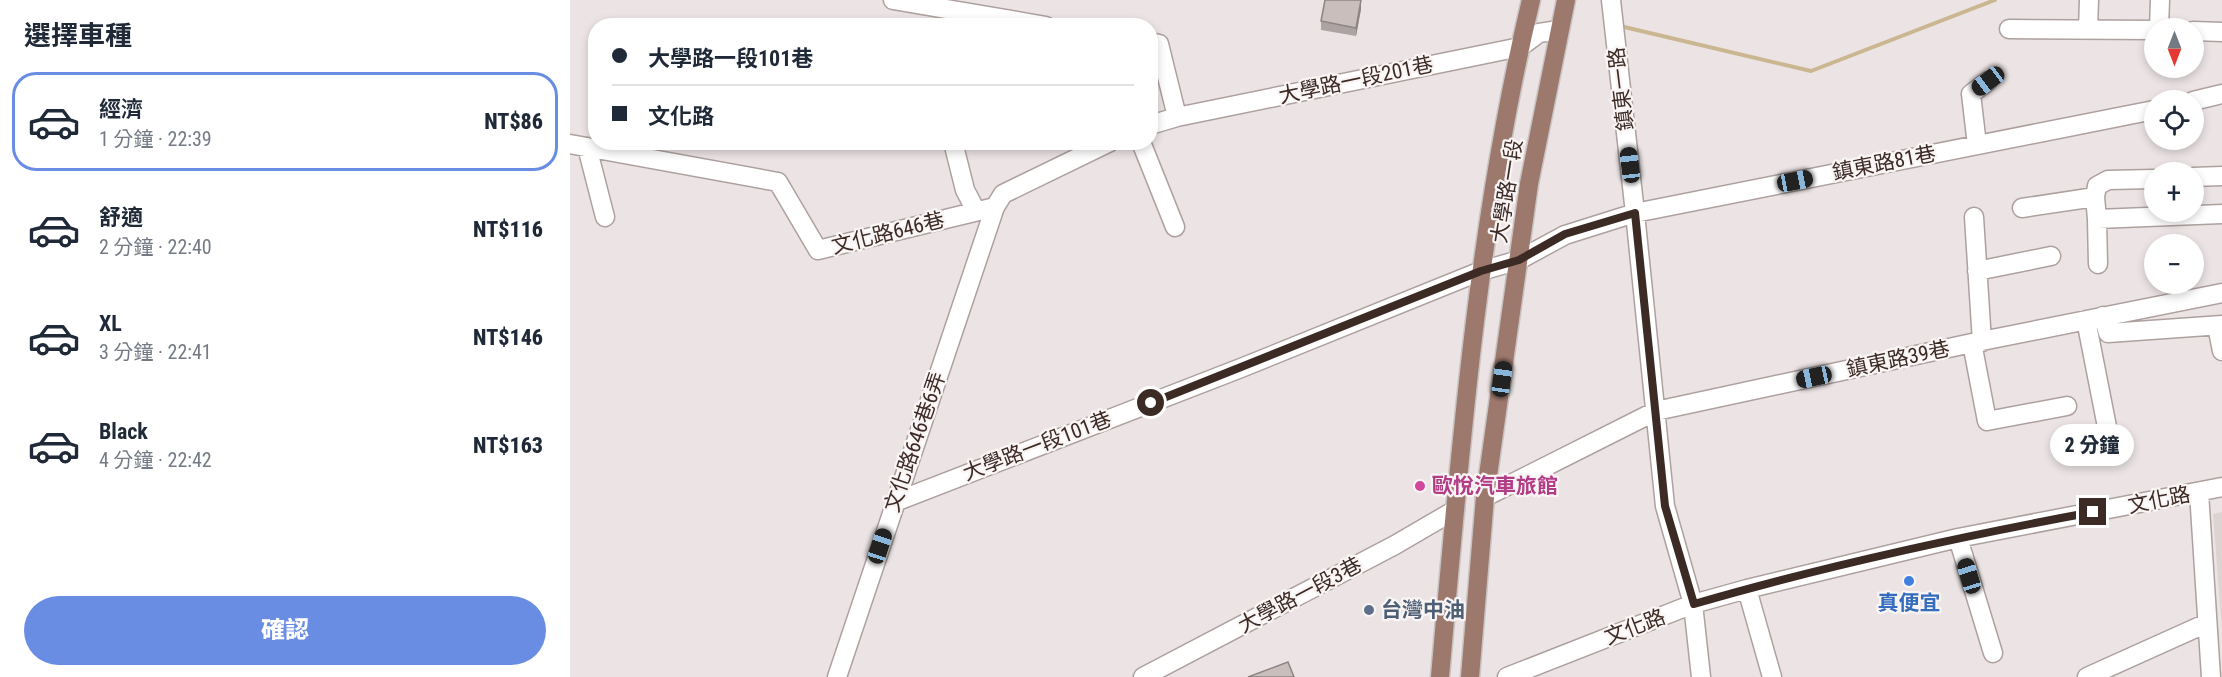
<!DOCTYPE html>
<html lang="zh-TW">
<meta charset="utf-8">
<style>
:root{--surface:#fff;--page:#f6f6f7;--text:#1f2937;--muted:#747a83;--line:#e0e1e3;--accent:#6a8de4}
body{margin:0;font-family:"Roboto Condensed","Noto Sans TC",sans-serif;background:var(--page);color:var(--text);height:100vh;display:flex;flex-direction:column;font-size:22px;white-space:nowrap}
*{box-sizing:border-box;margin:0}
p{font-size:20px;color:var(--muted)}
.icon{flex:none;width:33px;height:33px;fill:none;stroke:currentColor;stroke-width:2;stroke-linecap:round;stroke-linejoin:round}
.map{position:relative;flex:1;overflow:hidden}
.details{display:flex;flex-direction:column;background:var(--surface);width:570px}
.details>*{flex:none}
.top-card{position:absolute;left:18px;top:18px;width:570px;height:132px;border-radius:24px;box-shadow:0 3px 9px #0003;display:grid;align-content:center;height:132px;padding:0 24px;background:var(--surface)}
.needle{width:39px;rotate:180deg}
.tools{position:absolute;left:1574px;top:18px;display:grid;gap:12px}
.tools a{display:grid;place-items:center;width:60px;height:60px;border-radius:50%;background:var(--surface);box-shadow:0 3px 9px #0003;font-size:30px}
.end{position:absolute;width:27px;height:27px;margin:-14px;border:8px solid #3c2a25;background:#fff;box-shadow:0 0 0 3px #fff}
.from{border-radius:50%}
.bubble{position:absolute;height:42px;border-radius:21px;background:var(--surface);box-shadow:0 3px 9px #0003;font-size:20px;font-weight:800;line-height:42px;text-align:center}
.car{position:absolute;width:18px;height:36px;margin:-18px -9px;border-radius:8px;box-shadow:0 0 4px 2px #0007;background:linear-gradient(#222 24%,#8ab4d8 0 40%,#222 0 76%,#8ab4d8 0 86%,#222 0)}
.top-card b{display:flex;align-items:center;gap:21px;height:57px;font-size:22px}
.top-card b+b{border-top:2px solid var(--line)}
.top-card i{width:15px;height:15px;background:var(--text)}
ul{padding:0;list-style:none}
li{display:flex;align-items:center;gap:18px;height:99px;margin:0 12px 9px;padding:0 12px;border:3px solid transparent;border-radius:24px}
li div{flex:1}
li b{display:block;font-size:22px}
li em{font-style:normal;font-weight:800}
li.selected{border-color:var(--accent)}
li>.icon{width:54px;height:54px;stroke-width:1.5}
h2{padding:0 24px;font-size:27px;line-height:72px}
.cta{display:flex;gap:12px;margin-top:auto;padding:12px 24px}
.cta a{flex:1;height:69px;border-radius:36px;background:var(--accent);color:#fff;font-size:24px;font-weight:800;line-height:69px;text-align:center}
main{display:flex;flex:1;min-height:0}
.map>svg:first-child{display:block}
.built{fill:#dcd3d3}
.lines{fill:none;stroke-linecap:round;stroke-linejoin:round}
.stream{stroke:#cbb692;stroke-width:4}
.minor-casing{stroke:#ada19f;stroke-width:21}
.major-casing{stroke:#c8c3c2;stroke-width:21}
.minor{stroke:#fff;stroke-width:18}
.major{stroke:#9d786d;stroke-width:18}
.wall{fill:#aea3a3}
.shaded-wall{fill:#8d8584}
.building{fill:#cabebd;stroke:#8d8584;stroke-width:1.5}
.route{stroke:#3c2a25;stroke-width:8}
.hotel-dot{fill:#d1479c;stroke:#f9f5f5;stroke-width:2}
.shop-dot{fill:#3f7fe0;stroke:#f9f5f5;stroke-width:2}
.service-dot{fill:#5c6f8a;stroke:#f9f5f5;stroke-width:2}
.labels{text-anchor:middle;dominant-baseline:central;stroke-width:4.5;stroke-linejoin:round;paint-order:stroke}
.street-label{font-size:21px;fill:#3c2a25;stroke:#f9f5f5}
.hotel-label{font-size:21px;font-weight:bold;fill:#b23c85;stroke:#f9f5f5;text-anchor:start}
.shop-label{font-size:21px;font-weight:bold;fill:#366cbe;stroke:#f9f5f5}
.service-label{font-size:21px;font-weight:bold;fill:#4e5e75;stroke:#f9f5f5;text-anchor:start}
</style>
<main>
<section class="details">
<h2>選擇車種</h2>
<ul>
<li class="selected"><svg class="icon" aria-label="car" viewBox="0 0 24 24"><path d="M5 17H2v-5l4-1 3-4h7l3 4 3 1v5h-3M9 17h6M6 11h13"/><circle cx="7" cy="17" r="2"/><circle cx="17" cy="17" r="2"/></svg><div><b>經濟</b><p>1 分鐘 · 22:39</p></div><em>NT$86</em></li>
<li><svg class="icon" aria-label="car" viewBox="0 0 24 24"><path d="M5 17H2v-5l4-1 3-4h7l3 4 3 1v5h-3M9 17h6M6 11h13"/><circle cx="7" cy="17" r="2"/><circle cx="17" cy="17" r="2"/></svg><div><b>舒適</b><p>2 分鐘 · 22:40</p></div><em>NT$116</em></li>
<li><svg class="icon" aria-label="car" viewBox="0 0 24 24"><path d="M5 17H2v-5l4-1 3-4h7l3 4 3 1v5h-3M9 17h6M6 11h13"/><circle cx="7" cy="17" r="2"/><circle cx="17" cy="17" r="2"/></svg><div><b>XL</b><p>3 分鐘 · 22:41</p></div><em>NT$146</em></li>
<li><svg class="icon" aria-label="car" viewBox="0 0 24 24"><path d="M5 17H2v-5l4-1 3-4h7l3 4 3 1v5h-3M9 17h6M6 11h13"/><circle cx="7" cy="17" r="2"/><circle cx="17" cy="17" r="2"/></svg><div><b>Black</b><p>4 分鐘 · 22:42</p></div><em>NT$163</em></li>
</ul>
<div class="cta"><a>確認</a></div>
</section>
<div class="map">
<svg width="1652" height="677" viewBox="0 0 1652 677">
<rect width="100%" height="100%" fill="#ece4e4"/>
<path class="built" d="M 1652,512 L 1652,630 L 1643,514 Z"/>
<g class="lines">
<path class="stream" d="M 1050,26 L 1241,71 L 1425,0"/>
<g class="minor-casing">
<path id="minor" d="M 323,0 L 476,26
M 1041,0 L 1065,213 L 1095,506 L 1123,604 L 1131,677
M 1589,28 L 1590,0
M 1439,29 L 1584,30
M 1518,29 L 1519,0
M 1623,31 L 1652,32
M 580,42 L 589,44 L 607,117
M 1623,101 L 1652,94
M 580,125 L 607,117 L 950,47 L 969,33 L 989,30
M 383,142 L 395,190 L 406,211
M 571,142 L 605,227
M 0,144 L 208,182 L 248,250 L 425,207
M 1407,145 L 1401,94 L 1418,81
M 17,147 L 35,217
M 1623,177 L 1652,176
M 1584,179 L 1538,180 L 1527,186 L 1525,197 L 1527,219 L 1652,214
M 1452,208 L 1525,197
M 1404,217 L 1412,342
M 1527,219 L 1528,264
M 1407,271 L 1481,256
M 1533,316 L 1538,333 L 1652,325
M 1516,320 L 1538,432
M 1647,326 L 1652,351
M 1402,343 L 1417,421 L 1497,406
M 1629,492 L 1641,677
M 915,497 L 1086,411 L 1402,343 L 1652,293
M 325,502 L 671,368 L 911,271 L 949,260 L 995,235 L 1065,213 L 1584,110
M 1388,538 L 1423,653
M 1177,589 L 1202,677
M 267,677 L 425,207 L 433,194 L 540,142
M 573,677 L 825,545 L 885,510
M 937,677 L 1123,604 L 1177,589 L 1388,538 L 1652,487
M 1517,677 L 1637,623"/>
</g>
<g class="major-casing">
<path id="major" d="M 870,677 C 890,450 908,222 961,0
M 900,677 L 915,497 L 959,184 L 996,0"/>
</g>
<use href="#minor" class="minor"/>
<use href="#major" class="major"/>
</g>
<path class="wall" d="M 791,9 L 786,36 L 751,30 L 751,21 Z"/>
<path class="shaded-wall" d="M 791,0 L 791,9 L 786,36 L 786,28 Z"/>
<path class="building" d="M 755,0 L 791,0 L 786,28 L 751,21 Z
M 718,662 L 724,677 L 678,677 Z"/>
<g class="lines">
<path class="route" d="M 581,403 L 911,271 L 949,260 L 995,234 L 1065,213 L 1095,506 L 1124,604 C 1254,566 1388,537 1523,512"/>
</g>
<circle class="hotel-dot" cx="850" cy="486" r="6"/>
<circle class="shop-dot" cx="1339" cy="581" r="6"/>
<circle class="service-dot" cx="799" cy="610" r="6"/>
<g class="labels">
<g class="street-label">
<text transform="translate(786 80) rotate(-12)">大學路一段201巷</text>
<text transform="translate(1051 89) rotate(-97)">鎮東一路</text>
<text transform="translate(1314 163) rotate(-11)">鎮東路81巷</text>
<text transform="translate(937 191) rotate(-81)">大學路一段</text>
<text transform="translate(318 233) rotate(-14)">文化路646巷</text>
<text transform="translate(1328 359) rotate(-12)">鎮東路39巷</text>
<text transform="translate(345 442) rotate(-71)">文化路646巷6弄</text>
<text transform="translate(467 446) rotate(-21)">大學路一段101巷</text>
<text transform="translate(1589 500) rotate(-11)">文化路</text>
<text transform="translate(730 595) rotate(-28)">大學路一段3巷</text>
<text transform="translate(1065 627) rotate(-21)">文化路</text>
</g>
<g class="hotel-label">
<text x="862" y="486">歐悅汽車旅館</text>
</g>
<g class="shop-label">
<text x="1339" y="603">真便宜</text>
</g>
<g class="service-label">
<text x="811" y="610">台灣中油</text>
</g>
</g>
</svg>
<div class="tools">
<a><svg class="needle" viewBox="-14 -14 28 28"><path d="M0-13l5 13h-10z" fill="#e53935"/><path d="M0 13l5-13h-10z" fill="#747a83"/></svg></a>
<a><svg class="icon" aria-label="locate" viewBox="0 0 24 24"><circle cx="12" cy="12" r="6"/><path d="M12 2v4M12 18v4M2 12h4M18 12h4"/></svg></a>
<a>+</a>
<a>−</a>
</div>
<i class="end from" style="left:581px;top:403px"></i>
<i class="end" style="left:1523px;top:512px"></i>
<div class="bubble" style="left:1480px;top:424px;width:84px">2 分鐘</div>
<i class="car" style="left:1418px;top:81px;rotate:233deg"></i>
<i class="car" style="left:1060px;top:165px;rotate:353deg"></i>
<i class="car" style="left:1225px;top:181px;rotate:79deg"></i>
<i class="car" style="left:1244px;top:377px;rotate:258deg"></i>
<i class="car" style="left:932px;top:379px;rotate:8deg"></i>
<i class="car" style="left:310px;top:546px;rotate:18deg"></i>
<i class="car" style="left:1399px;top:576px;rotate:343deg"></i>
<div class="top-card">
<b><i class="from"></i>大學路一段101巷</b>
<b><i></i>文化路</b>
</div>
</div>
</main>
